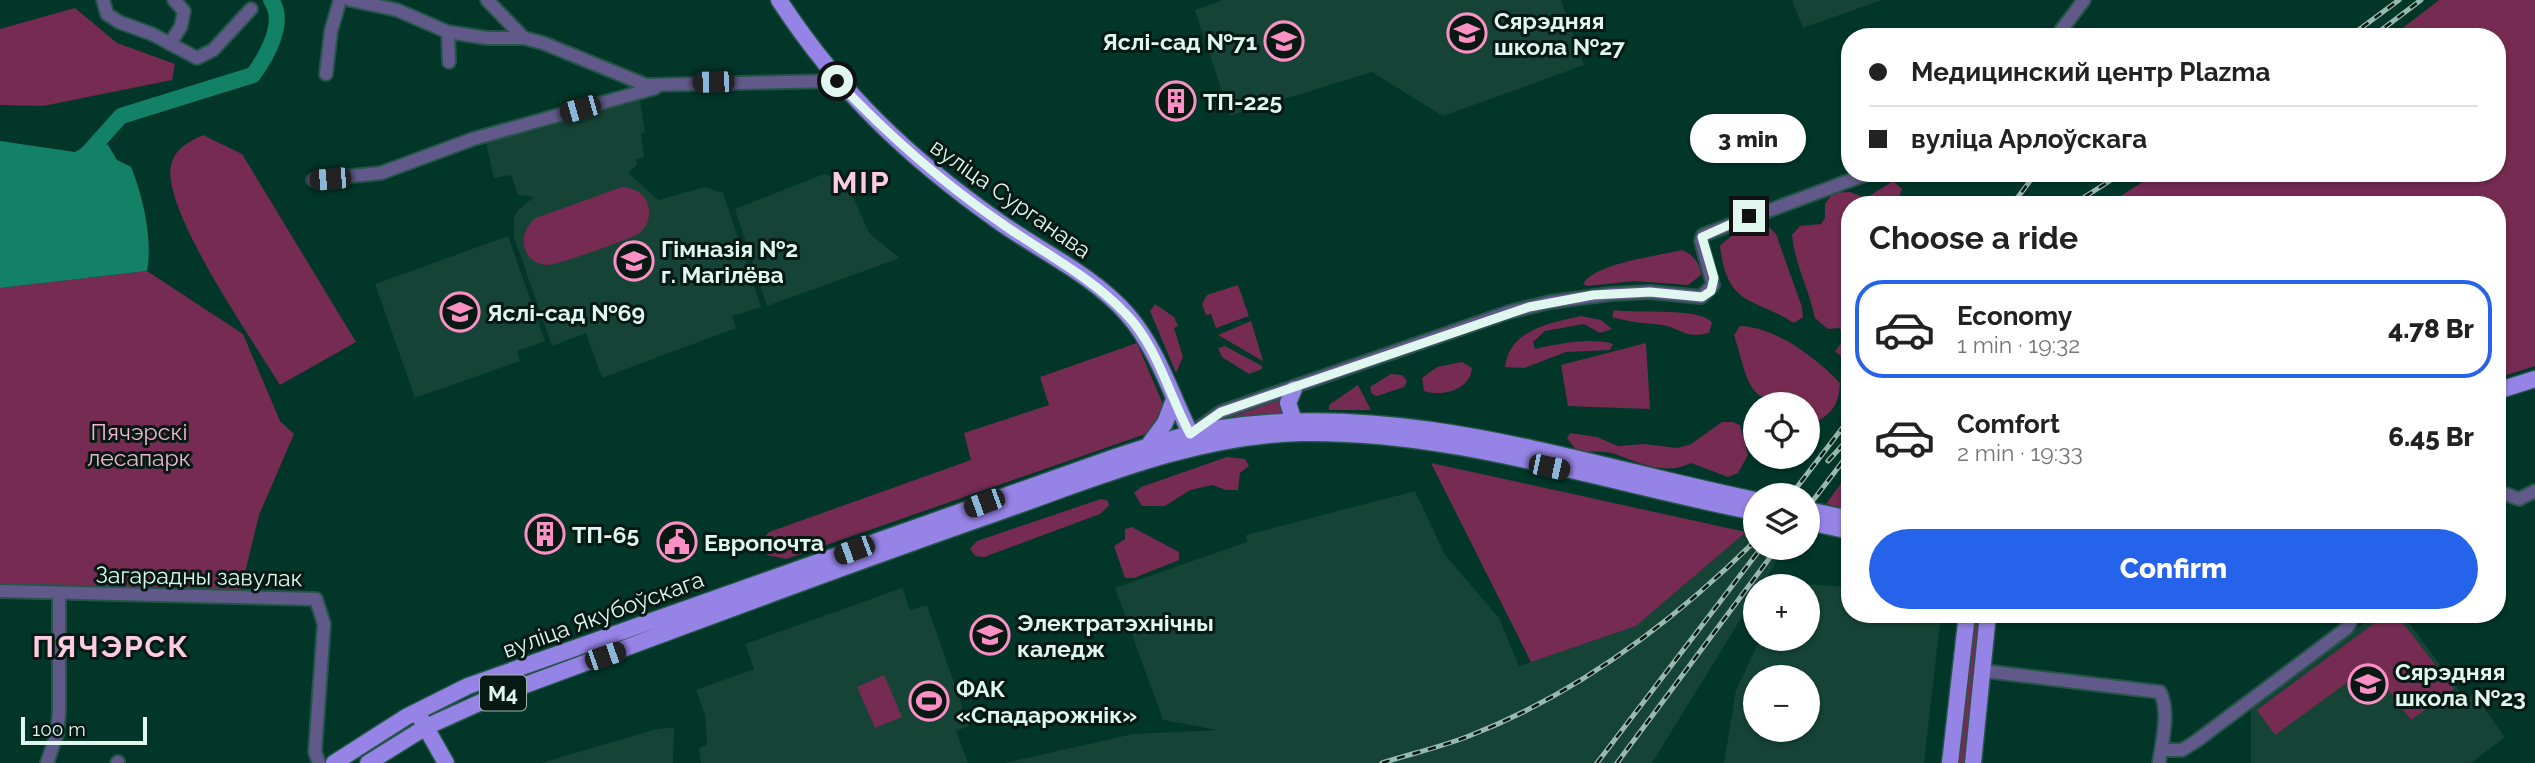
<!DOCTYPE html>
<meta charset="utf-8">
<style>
:root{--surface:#fff;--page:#f6f6f6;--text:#222;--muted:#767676;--line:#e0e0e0;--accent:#2563eb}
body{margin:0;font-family:Raleway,sans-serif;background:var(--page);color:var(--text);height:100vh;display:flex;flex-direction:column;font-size:26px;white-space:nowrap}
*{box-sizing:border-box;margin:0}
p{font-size:23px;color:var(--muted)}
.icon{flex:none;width:38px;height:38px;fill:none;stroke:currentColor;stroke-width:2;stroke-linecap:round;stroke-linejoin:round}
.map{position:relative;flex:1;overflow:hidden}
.side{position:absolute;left:1841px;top:196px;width:665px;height:427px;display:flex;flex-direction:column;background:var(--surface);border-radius:28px;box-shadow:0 2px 5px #0004}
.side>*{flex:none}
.hud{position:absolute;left:1841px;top:28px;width:665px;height:154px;border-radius:28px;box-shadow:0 2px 5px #0004;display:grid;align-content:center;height:154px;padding:0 28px;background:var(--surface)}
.controls{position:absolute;left:1743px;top:392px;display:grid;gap:14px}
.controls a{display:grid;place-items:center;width:77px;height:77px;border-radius:50%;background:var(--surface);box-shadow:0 2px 5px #0004;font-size:35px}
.scale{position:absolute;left:21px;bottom:18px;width:126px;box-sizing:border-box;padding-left:7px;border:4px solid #dff7ee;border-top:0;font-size:19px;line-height:24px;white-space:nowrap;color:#dff7ee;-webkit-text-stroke:5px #061913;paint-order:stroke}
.end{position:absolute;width:32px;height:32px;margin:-16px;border:9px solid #dff7ee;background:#111;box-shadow:0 0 0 4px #111}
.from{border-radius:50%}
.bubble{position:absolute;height:49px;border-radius:24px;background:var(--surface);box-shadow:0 2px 5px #0004;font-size:23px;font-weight:800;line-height:49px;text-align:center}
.car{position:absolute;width:21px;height:42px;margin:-21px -10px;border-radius:9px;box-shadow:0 0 5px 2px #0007;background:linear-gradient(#222 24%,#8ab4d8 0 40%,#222 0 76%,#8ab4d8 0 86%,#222 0)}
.hud b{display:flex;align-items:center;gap:24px;height:66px;font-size:26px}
.hud b+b{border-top:2px solid var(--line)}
.hud i{width:18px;height:18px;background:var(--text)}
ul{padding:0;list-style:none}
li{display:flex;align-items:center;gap:21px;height:98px;margin:0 14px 10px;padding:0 14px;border:4px solid transparent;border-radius:28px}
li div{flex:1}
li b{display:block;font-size:26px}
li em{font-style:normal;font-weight:800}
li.active{border-color:var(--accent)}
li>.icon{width:63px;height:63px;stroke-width:1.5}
h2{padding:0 28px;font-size:32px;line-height:84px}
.cta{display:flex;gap:14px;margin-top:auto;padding:14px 28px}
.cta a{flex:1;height:80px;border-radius:42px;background:var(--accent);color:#fff;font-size:28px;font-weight:800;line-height:80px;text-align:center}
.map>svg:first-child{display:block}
.built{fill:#154336;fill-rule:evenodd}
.green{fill:#762b52}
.water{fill:#128166}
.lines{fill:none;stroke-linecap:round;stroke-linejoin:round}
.river{stroke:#128166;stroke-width:16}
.minor-casing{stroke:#255549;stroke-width:16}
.major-casing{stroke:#255549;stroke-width:19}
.minor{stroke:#61598a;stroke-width:12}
.major{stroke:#9683e6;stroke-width:16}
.rail-casing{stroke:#98b9af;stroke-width:5}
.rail{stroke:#061913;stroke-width:2.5;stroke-dasharray:8;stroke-linecap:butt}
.route{stroke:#dff7ee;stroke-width:9}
.labels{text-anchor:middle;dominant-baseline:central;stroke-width:6;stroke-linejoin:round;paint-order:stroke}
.shield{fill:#061913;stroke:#9eb4ac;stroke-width:2}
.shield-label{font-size:21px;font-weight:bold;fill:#dff7ee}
.poi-label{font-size:23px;font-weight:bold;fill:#dff7ee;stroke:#061913;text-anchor:start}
.street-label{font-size:23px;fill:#dff7ee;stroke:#061913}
.park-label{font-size:23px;fill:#f2b4cf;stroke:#061913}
.district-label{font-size:30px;font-weight:bold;letter-spacing:2px;fill:#fccce0;stroke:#061913}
</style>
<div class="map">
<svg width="2535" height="763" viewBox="0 0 2535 763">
<rect width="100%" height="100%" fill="#013629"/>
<path class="built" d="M 1223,0 L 1561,0 L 1584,65 L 1443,116 L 1372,72 L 1230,116 L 1195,10 Z
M 1792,0 L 1882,0 L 1803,28 Z
M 640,100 L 645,132 L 641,134 L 644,157 L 636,159 L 637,165 L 628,173 L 658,200 L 705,187 L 723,193 L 761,307 L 732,316 L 736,328 L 602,378 L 586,333 L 552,346 L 514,237 L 514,219 L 518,210 L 534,197 L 518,195 L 511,175 L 494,178 L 486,143 Z
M 824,174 L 845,181 L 870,234 L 900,258 L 767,306 L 735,209 Z
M 508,236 L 545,341 L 517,351 L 520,361 L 415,398 L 375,284 Z
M 1415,491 L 1445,555 L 1499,618 L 1519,666 L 1636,626 L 1746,532 L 1755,533 L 1755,548 L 1785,548 L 1761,586 L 1755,586 L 1755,596 L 1652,763 L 1005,763 L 1133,734 L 1218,730 L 1163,720 L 1115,588 L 1247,542 L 1246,535 Z
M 1789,583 L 1850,587 L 1850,614 L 1941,614 L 1924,763 L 1724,763 L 1736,690 L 1760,639 L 1808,639 L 1808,586 L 1787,586 ZM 1755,677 L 1808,677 L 1808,730 L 1755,730 Z
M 902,588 L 910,610 L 927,605 L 969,726 L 956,731 L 968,763 L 701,763 L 699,748 L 707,745 L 707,739 L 705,715 L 696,690 L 754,669 L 745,644 Z
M 2377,614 L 2402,614 L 2466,699 L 2474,694 L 2505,737 L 2471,763 L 2251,763 L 2251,706 Z
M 674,727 L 673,763 L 541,763 L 653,730 Z"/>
<path class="green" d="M 2439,0 L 2535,0 L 2535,366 L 2497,378 L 2497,205 L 2106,205 L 2157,173 L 2497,173 L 2497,37 L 2391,37 Z
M 75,8 L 117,43 L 175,64 L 172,80 L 43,106 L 0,105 L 0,29 Z
M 203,135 L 242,154 L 356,342 L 280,385 C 256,345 156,203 172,162 C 177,147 189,142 203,135 Z
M 1893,181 L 1902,189 L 1896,205 L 1850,205 L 1850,361 L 1835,352 L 1845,336 L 1839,328 L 1828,329 L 1815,318 C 1809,289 1795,265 1792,235 L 1800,226 L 1821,224 L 1825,218 L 1825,204 L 1833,193 L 1850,192 L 1866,198 Z
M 622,187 C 635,188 647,194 649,209 C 650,217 647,227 640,233 C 631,239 557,265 547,265 C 520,263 517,232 536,218 Z
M 1767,225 L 1776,234 L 1802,307 L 1803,317 L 1794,323 C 1753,297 1727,307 1720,246 C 1735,231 1747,227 1767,225 Z
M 1682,250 C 1694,255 1700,263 1701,275 L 1688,285 L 1634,281 L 1588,286 L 1583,284 C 1595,263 1658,256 1682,250 Z
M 147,271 L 243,334 L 280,421 L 294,434 L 259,515 L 241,589 L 0,587 L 0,288 Z
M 1238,285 L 1249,316 L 1216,328 L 1211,314 L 1206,315 L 1202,304 L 1207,295 Z
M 1155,304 L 1174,317 L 1178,326 L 1174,328 L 1183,357 L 1176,373 L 1150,311 Z
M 1614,310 C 1640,314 1697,307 1712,322 L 1709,333 C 1684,339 1683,329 1662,325 C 1644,323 1629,322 1612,317 Z
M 1581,316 L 1601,320 L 1612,329 L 1600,333 L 1584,324 L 1545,331 L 1533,342 L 1535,349 C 1556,344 1592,337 1613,344 L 1610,350 L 1566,352 L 1524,368 L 1505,367 C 1509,329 1551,323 1581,316 Z
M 1251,321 L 1263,361 L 1218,335 Z
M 1740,326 C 1776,327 1816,358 1840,383 C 1839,404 1833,413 1814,423 L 1808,421 L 1808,404 C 1745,404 1751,389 1734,335 Z
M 1137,343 L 1163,404 L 1157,430 L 786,559 L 767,555 L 764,538 L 769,532 L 971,460 L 964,433 L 1049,405 L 1040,377 Z
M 1646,343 L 1650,409 L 1568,406 L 1561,365 Z
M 1225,346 L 1262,366 L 1262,369 L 1249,374 L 1222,357 L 1218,348 Z
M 1462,362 L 1472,368 C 1470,390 1443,397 1424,391 L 1422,378 L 1437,367 Z
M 1391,374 L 1402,375 L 1407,381 L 1404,387 L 1377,396 L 1372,394 L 1370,387 Z
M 1358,385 L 1371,410 L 1329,410 L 1329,405 Z
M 1282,399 L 1280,405 L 1287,414 L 1220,421 Z
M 1722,422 L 1733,422 L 1740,425 L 1748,455 L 1738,473 L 1728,477 L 1691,463 C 1664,476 1640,463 1615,454 C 1604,450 1588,453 1576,450 L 1567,438 L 1570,433 L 1597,437 L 1618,446 L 1644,444 L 1678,448 L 1691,444 Z
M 1227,457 L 1245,459 L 1249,466 L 1240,473 L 1238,490 L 1226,490 L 1212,485 L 1190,490 L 1165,506 L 1142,506 L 1134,493 L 1141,487 Z
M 1431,463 L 1746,532 L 1636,626 L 1531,662 Z
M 1850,471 L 1850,510 L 1826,504 Z
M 1101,499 L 1108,501 L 1109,506 L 1100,514 L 984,557 L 975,556 L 970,549 L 977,541 Z
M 1132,527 L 1179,552 L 1179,560 L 1134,578 L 1125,578 L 1114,546 L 1125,539 L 1125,529 Z
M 1974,614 L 1981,614 L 1966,763 L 1957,763 Z
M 2387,614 L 2396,614 L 2454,689 L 2411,720 L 2370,666 L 2275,735 L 2257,710 Z
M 884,675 L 902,717 L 875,728 L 857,687 Z"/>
<path class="water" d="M 95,140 L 108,145 L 117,160 L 131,167 C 143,196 153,240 147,271 L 0,288 L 0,141 L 75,152 Z"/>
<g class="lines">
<path class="river" d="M 86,155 L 121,116 L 253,75 C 266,57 287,22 271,0"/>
<g class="minor-casing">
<path id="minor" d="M 103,0 L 107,14 L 119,22 L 152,34 L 197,58 L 213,50 L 251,9
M 350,0 L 397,10 L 448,32 L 487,38 L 524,38 L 543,43 L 646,85 L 837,81
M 487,0 L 524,38
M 448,32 L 449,62
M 2056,37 L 2084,0
M 170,44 L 181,26 L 184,11 L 174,0
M 326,74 L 331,31 L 340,0
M 313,180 L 381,173 L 473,139 L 655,88
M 1192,433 L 1221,412 L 1509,312 L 1550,302 L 1611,294 L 1650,292 L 1701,297 L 1713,285 L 1701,241 L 1703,235 L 1870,173
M 2497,495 L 2503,493 L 2519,499 L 2535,491
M 0,591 L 316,599 L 324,624 L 315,752 L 319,763
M 1984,671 L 2160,692 C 2170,711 2162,743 2159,763
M 2161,750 L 2182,750 L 2195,742 L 2347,628 L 2350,623 L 2346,614
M 47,763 L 57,734 L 59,713 L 59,594
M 117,763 L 118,762"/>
</g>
<g class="major-casing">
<path id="major" d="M 779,0 C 839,92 909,158 998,221 C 1040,251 1093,275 1127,314 C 1158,349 1173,400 1194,441
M 1294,389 L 1288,403 L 1294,421
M 2497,391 L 2535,379
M 1148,446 L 1165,423 L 1173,402
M 1808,510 L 1850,519
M 1808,522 L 1850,531
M 421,719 L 446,763
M 334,763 L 406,717 L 468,686 L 1115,457 C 1150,446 1185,433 1222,428 C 1403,400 1580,464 1755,500
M 368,763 L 426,727 L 490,698 C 656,637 821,574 988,516 C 1089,481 1191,436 1300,433 C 1453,430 1606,483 1755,512
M 1950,763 L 1967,614
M 1973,763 L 1988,614"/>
</g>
<use href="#minor" class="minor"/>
<use href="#major" class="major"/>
<g class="rail-casing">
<path id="rail" d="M 2349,37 L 2399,0
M 2372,37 L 2421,0
M 2012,205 L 2036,173
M 2072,205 L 2122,173
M 1828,461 L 1850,437
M 1791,495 L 1850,418
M 1808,507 L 1850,452
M 1382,763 C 1410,754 1441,747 1469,736 C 1577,694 1673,622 1755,541
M 1597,763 L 1761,548
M 1617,763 L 1777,548"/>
</g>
<use href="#rail" class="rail"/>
</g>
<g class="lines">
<path class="route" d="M 837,81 C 887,134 940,181 1001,223 C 1042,252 1090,276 1125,313 C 1157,345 1169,395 1190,434 L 1221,412 L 1529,307 L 1593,295 L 1650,292 L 1702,297 L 1711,291 L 1714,278 L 1702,237 L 1749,216"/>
</g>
<defs>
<g id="school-ring" transform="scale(2.0125)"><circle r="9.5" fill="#061913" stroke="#fc8fc3" stroke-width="1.5"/><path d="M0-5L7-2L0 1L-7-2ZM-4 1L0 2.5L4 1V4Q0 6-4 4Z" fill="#fc8fc3"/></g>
<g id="building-ring" transform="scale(2.0125)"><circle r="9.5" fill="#061913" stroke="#fc8fc3" stroke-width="1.5"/><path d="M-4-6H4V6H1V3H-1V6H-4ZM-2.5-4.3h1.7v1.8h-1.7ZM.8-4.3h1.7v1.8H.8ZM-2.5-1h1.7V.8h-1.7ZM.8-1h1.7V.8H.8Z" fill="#fc8fc3"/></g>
<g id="civic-ring" transform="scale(2.0125)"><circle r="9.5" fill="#061913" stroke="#fc8fc3" stroke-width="1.5"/><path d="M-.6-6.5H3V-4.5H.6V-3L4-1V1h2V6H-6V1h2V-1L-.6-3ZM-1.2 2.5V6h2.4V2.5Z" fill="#fc8fc3"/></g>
<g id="university-ring" transform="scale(2.0125)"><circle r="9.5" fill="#061913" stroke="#fc8fc3" stroke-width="1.5"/><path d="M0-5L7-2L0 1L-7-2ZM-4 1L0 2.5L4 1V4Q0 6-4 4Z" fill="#fc8fc3"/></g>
<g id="stadium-ring" transform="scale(2.0125)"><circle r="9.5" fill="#061913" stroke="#fc8fc3" stroke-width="1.5"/><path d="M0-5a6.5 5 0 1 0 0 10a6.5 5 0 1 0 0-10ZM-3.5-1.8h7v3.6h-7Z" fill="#fc8fc3"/></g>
</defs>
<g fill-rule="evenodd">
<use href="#school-ring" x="1467" y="33"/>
<use href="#school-ring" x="1284" y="41"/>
<use href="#building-ring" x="1176" y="101"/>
<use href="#school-ring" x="634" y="261"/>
<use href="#school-ring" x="460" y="312"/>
<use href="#building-ring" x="545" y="534"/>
<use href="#civic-ring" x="677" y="542"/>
<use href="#university-ring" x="990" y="635"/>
<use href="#school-ring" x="2368" y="684"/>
<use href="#stadium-ring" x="929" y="701"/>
</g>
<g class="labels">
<rect class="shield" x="480" y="675.5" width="46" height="35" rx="5"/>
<g class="shield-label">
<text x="503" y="693">М4</text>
</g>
<g class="poi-label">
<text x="1494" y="20">Сярэдняя<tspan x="1494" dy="26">школа №27</tspan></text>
<text x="1257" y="41" text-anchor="end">Яслі-сад №71</text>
<text x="1203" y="101">ТП-225</text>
<text x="661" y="248">Гімназія №2<tspan x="661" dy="26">г. Магілёва</tspan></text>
<text x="487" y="312">Яслі-сад №69</text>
<text x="572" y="534">ТП-65</text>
<text x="704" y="542">Европочта</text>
<text x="1017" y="622">Электратэхнічны<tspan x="1017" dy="26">каледж</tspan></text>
<text x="2395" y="671">Сярэдняя<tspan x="2395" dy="26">школа №23</tspan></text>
<text x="956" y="688">ФАК<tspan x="956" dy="26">«Спадарожнік»</tspan></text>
</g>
<g class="street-label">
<text transform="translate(1011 198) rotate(35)">вуліца Сурганава</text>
<text transform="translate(199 576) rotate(1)">Загарадны завулак</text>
<text transform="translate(603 614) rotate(-20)">вуліца Якубоўскага</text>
</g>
<g class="park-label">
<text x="139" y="431">Пячэрскі<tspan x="139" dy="26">лесапарк</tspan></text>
</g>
<g class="district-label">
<text x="861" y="182">МІР</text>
<text x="111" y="646">ПЯЧЭРСК</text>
</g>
</g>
</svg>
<div class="controls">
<a><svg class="icon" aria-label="locate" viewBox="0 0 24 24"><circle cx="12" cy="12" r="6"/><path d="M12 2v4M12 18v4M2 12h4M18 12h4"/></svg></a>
<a><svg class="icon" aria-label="layers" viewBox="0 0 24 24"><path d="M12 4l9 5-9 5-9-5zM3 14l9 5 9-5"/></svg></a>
<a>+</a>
<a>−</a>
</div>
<div class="scale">100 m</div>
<i class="end from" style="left:837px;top:81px"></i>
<i class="end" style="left:1749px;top:216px"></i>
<div class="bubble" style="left:1690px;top:114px;width:116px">3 min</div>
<i class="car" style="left:713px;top:82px;rotate:269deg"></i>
<i class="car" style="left:580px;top:109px;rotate:254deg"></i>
<i class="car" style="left:330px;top:179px;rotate:265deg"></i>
<i class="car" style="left:1549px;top:467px;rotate:102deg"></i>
<i class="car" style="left:984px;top:503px;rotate:250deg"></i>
<i class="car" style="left:854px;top:550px;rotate:250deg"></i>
<i class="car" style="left:605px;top:656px;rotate:71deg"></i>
<div class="hud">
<b><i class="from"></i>Медицинский центр Plazma</b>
<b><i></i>вуліца Арлоўскага</b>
</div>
<section class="side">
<h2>Choose a ride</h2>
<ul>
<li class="active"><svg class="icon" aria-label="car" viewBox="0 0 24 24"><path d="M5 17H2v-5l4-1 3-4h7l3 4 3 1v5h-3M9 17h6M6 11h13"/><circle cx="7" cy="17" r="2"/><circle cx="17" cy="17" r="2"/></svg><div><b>Economy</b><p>1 min · 19:32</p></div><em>4.78 Br</em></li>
<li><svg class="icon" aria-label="car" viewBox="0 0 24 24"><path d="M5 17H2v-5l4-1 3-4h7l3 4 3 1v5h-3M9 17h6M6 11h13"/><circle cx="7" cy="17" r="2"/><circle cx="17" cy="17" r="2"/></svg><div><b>Comfort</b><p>2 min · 19:33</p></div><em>6.45 Br</em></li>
</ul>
<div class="cta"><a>Confirm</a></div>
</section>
</div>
